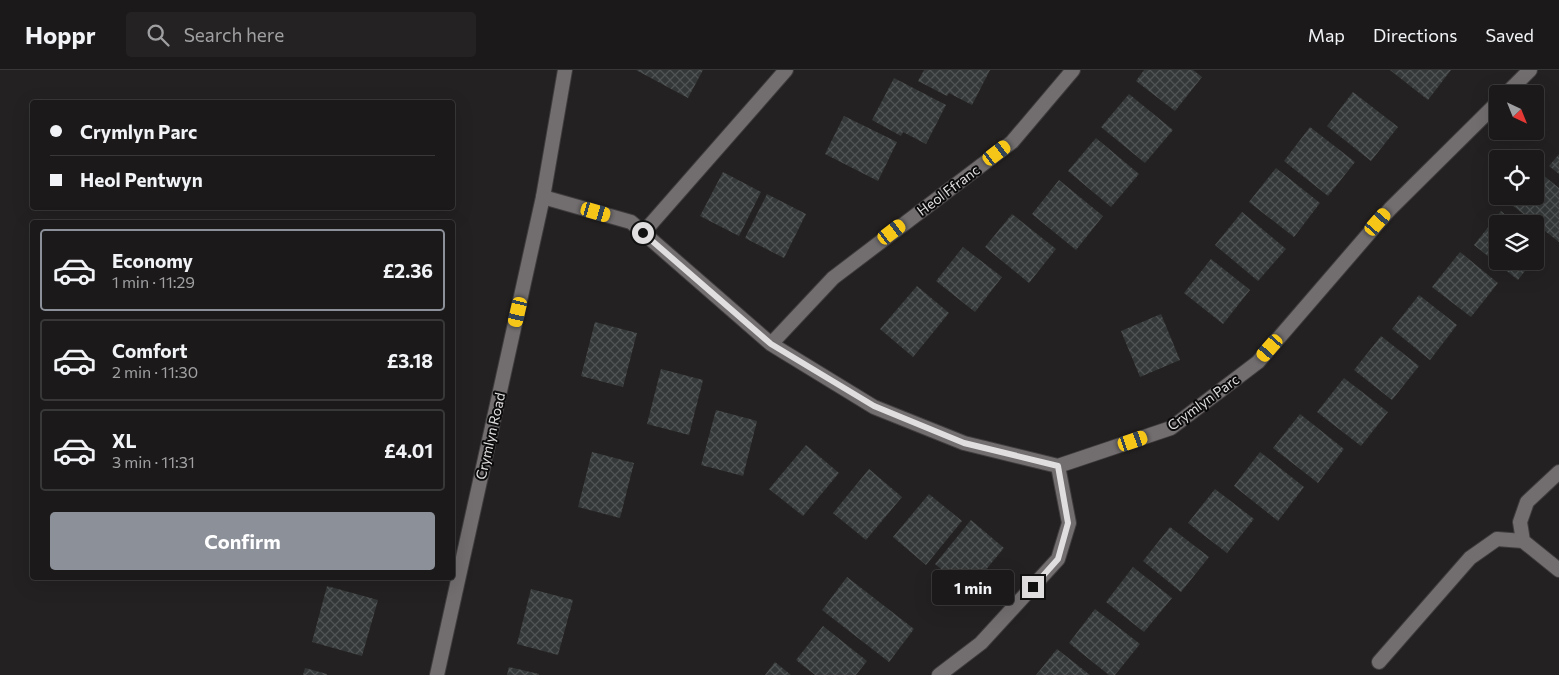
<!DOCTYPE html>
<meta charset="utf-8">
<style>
:root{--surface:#1b191a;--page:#242223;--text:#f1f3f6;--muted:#a0a0a2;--line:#393839;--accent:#8c9099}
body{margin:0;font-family:Commissioner,sans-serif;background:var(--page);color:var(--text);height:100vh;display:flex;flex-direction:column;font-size:19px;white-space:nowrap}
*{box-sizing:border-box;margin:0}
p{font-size:16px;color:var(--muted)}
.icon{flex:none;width:28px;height:28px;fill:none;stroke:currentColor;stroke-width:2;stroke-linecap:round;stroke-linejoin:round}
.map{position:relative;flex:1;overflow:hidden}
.side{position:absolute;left:30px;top:150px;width:425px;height:360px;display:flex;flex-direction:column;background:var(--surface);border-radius:5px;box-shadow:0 5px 20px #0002,0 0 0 1px var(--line)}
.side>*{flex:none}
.hud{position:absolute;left:30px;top:30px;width:425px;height:110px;border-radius:5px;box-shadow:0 5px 20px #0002,0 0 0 1px var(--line);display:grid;align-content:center;height:110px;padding:0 20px;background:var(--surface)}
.needle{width:32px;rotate:137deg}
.tools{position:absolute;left:1489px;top:15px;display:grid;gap:10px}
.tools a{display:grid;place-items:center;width:55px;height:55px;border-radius:5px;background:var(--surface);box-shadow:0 5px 20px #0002,0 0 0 1px var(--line);font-size:25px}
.end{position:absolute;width:22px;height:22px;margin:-11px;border:6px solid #e0dedf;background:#111;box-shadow:0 0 0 2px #111}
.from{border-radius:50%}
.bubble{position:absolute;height:35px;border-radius:5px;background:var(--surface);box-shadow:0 5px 20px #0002,0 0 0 1px var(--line);font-size:16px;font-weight:700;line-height:35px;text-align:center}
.car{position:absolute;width:15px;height:30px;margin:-15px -8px;border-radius:6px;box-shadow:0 0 4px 1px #0007;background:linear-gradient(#f5c518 24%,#345 0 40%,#f5c518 0 76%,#345 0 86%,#f5c518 0)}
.hud b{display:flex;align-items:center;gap:18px;height:48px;font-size:19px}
.hud b+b{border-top:1px solid var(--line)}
.hud i{width:12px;height:12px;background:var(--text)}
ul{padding:9px 0 0;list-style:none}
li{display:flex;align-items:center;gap:15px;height:82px;margin:0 10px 8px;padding:0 10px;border:2px solid var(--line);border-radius:5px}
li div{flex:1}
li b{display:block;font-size:19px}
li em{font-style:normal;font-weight:700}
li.current{border-color:var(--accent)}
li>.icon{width:45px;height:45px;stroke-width:1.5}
.primary-button{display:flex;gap:10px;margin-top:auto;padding:10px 20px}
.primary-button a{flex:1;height:58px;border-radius:5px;background:var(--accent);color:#fff;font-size:20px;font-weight:700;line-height:58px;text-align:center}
header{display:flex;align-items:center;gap:30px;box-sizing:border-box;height:70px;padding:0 25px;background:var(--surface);border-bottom:1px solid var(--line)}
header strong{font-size:24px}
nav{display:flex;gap:28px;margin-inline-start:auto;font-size:18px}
.search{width:350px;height:45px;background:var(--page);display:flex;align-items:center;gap:12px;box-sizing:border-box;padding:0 18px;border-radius:5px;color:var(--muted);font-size:19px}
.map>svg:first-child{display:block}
.building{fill:url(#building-cross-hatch)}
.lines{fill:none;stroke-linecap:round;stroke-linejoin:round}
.service-casing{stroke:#403d3e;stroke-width:16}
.minor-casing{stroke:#403d3e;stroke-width:16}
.tertiary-casing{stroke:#403d3e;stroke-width:16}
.service{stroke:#726e6f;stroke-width:14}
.minor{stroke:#726e6f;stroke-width:14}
.tertiary{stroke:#726e6f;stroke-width:14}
.route{stroke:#e0dedf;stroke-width:6}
.labels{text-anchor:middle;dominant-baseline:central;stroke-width:4;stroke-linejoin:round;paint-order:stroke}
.street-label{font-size:14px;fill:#e0dedf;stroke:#0c0b0b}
</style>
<header>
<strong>Hoppr</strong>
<div class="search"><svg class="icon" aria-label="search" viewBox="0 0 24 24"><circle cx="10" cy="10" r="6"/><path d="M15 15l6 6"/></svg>Search here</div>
<nav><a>Map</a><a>Directions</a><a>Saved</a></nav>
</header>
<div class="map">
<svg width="1559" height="605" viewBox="0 0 1559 605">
<defs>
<pattern id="building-cross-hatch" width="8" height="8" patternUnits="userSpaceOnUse" patternTransform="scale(1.25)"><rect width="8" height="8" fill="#343838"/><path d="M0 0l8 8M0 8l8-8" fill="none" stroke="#515454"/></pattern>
</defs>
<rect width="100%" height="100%" fill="#242122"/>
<path class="building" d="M 636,0 L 703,0 L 688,28 Z
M 924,0 L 990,0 L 972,35 L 949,23 L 947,26 L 918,11 Z
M 1144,0 L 1193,0 L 1202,7 L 1175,41 L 1136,11 Z
M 1390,0 L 1451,0 L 1428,30 Z
M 894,8 L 946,35 L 926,74 L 903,62 L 901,66 L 872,50 Z
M 1353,22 L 1398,57 L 1371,91 L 1327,56 Z
M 1129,24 L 1173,60 L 1145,93 L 1101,57 Z
M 844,46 L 897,72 L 878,111 L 825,84 Z
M 1310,57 L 1355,92 L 1328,126 L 1284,91 Z
M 1096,68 L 1139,104 L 1111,137 L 1068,101 Z
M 1559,84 L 1559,104 L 1549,96 Z
M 1276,98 L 1320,133 L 1294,167 L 1249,132 Z
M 1538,101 L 1559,118 L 1559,172 L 1512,135 L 1519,126 L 1535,126 L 1535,106 Z
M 723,102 L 761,122 L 739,166 L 700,146 Z
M 1059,110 L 1103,146 L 1076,180 L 1032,144 Z
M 767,124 L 806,144 L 784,188 L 745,168 Z
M 1501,141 L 1516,154 L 1498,154 L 1498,191 L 1533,191 L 1518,210 L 1474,175 Z
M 1242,142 L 1286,179 L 1258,211 L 1215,175 Z
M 1012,144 L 1056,179 L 1029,213 L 985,177 Z
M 1535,168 L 1545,176 L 1535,189 Z
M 963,177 L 1002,207 L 975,242 L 936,211 Z
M 1460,182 L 1498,213 L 1471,247 L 1432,217 Z
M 1211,189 L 1250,220 L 1223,254 L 1184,223 Z
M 917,216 L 949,243 L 913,287 L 880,259 Z
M 1419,225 L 1457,255 L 1430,290 L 1392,259 Z
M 1161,244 L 1180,290 L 1140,307 L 1121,261 Z
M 595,252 L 637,263 L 623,317 L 581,306 Z
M 1381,266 L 1419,296 L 1392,330 L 1354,300 Z
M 661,299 L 703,310 L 689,365 L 647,354 Z
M 1344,308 L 1388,342 L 1361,376 L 1317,342 Z
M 716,340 L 757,351 L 743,406 L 701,395 Z
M 1300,344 L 1344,379 L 1318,413 L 1273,378 Z
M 806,375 L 839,403 L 803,446 L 769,419 Z
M 592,382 L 634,393 L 620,448 L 578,437 Z
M 1260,382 L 1304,417 L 1278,451 L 1234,416 Z
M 869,399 L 902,427 L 866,470 L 833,443 Z
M 1215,419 L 1254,449 L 1227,483 L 1188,453 Z
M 929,424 L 962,451 L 926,495 L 893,467 Z
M 971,450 L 1004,478 L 968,521 L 935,494 Z
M 1170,457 L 1209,487 L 1181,522 L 1143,491 Z
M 1133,497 L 1172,528 L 1144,562 L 1106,532 Z
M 847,507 L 914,559 L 889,592 L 822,540 Z
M 327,516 L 378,530 L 362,586 L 312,572 Z
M 531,519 L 573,530 L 558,585 L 517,574 Z
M 1095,539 L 1140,574 L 1115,605 L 1109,605 L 1069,573 Z
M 823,556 L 867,591 L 856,605 L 815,605 L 796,590 Z
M 1057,579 L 1090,605 L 1036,605 Z
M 775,592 L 791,605 L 765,605 Z
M 509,597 L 539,604 L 539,605 L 507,605 Z
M 305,598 L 327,604 L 327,605 L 303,605 Z"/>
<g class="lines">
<g class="service-casing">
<path id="service" d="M 643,163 L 786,0
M 1379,592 L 1470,488 L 1497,469 L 1523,471"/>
</g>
<g class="minor-casing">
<path id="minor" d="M 1506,24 L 1530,0
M 543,127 L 631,152 L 771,274 L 874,337 L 964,373 L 1058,396 L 1171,358 L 1258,292 L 1390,139 L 1498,32
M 771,274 L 833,208 L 1012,72 L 1073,0
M 1559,402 L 1527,432 L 1520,452 L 1523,471 L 1559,500
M 939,605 L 981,573 L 1058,489 L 1069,453 L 1058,396"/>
</g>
<g class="tertiary-casing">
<path id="tertiary" d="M 437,605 L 543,127 L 565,0"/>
</g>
<use href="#service" class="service"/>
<use href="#minor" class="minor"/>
<use href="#tertiary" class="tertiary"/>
</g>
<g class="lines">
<path class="route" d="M 643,163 L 771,274 L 874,336 L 964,373 L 1058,396 L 1068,453 L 1058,489 L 1033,517"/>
</g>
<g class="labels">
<g class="street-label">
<text transform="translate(948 120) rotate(-37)">Heol Ffranc</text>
<text transform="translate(1203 332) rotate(-36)">Crymlyn Parc</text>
<text transform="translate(490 366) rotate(-77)">Crymlyn Road</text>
</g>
</g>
</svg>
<div class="tools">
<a><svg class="needle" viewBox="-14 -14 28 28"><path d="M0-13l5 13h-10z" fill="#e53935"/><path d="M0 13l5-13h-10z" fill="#a0a0a2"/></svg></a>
<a><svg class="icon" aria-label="locate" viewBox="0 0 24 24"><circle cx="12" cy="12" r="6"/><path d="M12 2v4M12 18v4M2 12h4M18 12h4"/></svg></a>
<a><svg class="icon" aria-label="layers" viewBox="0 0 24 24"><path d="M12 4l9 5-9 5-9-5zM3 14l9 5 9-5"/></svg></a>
</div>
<i class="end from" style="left:643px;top:163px"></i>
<i class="end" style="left:1033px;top:517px"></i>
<div class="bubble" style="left:932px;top:500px;width:82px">1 min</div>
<i class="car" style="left:997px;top:83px;rotate:53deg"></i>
<i class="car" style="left:596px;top:142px;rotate:106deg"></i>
<i class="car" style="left:1378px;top:152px;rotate:41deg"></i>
<i class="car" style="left:892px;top:162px;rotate:53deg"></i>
<i class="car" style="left:518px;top:242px;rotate:193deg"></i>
<i class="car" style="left:1270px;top:278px;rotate:221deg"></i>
<i class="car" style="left:1133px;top:371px;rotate:71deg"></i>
<div class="hud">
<b><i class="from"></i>Crymlyn Parc</b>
<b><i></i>Heol Pentwyn</b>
</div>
<section class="side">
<ul>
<li class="current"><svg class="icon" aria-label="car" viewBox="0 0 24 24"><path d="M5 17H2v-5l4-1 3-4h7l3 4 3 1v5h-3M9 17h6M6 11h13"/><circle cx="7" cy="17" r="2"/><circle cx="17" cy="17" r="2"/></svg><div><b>Economy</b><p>1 min · 11:29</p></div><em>£2.36</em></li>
<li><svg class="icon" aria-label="car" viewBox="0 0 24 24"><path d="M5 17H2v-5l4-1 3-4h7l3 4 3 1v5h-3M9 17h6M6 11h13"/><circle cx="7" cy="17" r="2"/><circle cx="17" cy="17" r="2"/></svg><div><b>Comfort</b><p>2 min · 11:30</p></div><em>£3.18</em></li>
<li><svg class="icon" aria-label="car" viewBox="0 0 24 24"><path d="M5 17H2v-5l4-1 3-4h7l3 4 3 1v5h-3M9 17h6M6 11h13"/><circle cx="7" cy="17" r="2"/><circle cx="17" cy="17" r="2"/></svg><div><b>XL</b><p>3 min · 11:31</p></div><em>£4.01</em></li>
</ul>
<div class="primary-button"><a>Confirm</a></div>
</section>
</div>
